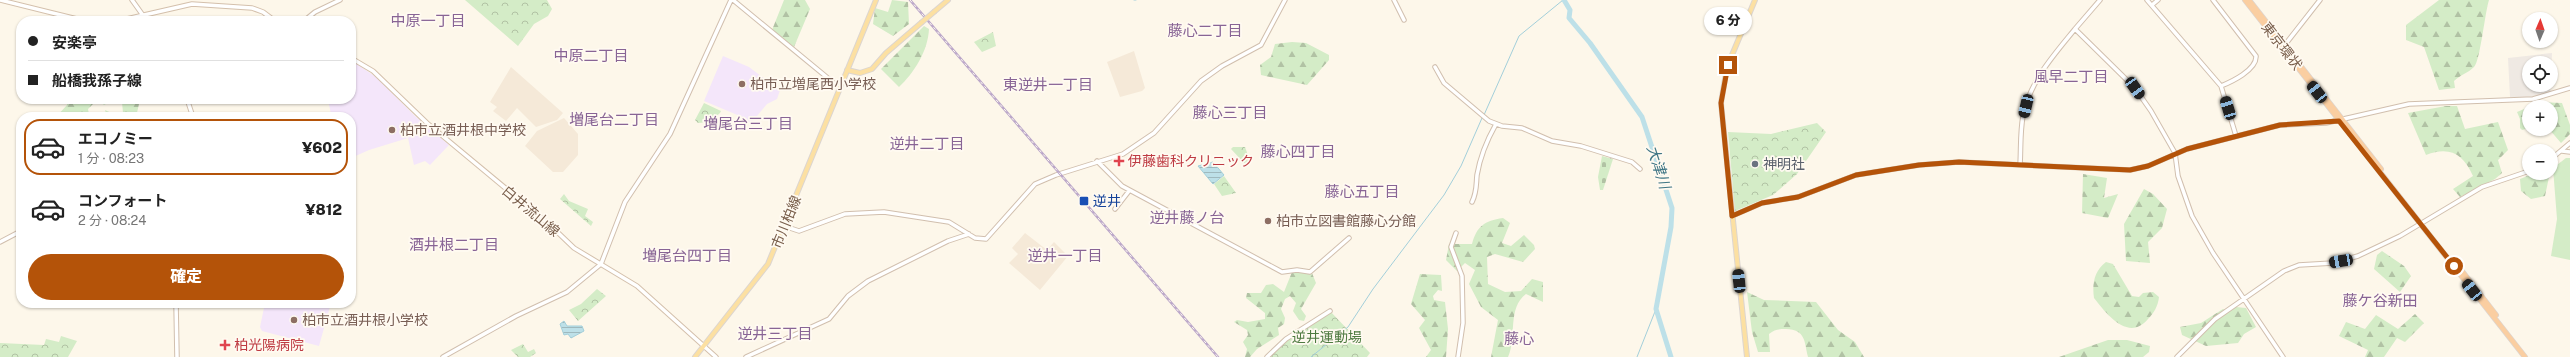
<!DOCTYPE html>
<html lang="ja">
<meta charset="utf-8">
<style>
:root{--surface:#fff;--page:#f6f6f6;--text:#222;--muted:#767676;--line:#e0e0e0;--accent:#b45309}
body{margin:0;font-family:"Public Sans","Noto Sans JP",sans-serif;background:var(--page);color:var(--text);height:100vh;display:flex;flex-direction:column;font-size:15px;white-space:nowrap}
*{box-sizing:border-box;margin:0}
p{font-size:13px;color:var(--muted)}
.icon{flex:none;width:22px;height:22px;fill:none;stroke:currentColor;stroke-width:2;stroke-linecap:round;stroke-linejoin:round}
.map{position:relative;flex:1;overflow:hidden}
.panel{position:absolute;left:16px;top:112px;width:340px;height:196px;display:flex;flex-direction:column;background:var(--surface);border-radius:16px;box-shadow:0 1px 3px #0004}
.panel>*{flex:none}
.guide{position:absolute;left:16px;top:16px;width:340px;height:88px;border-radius:16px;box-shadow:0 1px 3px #0004;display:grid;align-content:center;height:88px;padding:0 12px;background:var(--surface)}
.needle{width:26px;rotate:2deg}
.controls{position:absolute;left:2522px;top:12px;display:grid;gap:8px}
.controls a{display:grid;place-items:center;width:36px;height:36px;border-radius:50%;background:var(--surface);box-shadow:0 1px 3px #0004;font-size:20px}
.end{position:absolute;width:18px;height:18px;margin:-9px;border:5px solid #b45309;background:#fff;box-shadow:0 0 0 2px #fff}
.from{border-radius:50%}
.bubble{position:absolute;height:28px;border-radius:14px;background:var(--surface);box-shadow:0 1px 3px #0004;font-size:13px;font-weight:800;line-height:28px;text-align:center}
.car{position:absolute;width:12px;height:24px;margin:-12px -6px;border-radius:5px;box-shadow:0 0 3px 1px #0007;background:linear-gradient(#222 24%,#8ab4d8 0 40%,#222 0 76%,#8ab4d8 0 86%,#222 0)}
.guide b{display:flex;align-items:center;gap:14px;height:38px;font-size:15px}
.guide b+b{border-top:1px solid var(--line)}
.guide i{width:10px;height:10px;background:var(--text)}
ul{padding:7px 0 0;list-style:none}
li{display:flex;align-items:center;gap:12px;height:56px;margin:0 8px 6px;padding:0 4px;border:2px solid transparent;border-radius:16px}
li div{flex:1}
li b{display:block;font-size:15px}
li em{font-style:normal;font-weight:800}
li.current{border-color:var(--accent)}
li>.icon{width:36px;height:36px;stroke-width:1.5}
.cta{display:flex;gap:8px;margin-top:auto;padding:8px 12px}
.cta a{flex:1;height:46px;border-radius:24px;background:var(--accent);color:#fff;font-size:16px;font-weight:800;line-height:46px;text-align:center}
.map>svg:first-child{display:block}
.residential{fill:#f5e9d8}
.industrial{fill:#efe9e3}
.education{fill:#f4e6fa}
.grass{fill:#d4ecc7}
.forest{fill:url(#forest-firs)}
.cemetery{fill:url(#cemetery-stones)}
.park{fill:url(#park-crowns)}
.water{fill:url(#water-rules);stroke:#a3cfda}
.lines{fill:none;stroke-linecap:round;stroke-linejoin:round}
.stream{stroke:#a3cfda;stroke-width:1}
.river{stroke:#bde0e8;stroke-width:5}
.tertiary-casing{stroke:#d1bfae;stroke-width:5.5}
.secondary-casing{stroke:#d4c0ac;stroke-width:5.5}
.primary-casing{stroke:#dcd5d0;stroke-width:6}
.trunk-casing{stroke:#dcd5d0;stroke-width:6}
.tertiary{stroke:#fff;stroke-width:3.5}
.secondary{stroke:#fff;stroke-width:3.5}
.primary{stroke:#fce0a2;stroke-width:4}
.trunk{stroke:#facea1;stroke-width:4.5}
.rail-casing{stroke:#bba7c9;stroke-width:2.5}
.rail{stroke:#fffaf1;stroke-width:1;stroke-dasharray:3;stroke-linecap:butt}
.primary-bridge-casing{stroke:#dcd5d0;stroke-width:6;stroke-linecap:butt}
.primary-bridge{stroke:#fce0a2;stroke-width:4}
.route{stroke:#b45309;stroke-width:5}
.education-dot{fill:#8d6e63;stroke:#fffaf1;stroke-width:1.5}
.health-dot{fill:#e0444e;stroke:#fffaf1;stroke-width:1.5}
.worship-dot{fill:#6b7280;stroke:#fffaf1;stroke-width:1.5}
.transit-dot{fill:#1a4fb4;stroke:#fffaf1;stroke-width:1.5}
.labels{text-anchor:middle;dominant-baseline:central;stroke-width:3.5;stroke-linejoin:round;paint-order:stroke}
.street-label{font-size:14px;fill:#7a5f4c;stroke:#fffaf1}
.education-label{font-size:14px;fill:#785e54;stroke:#fffaf1;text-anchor:start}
.health-label{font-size:14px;fill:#be3a42;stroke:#fffaf1;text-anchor:start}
.worship-label{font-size:14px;fill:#5b616d;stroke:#fffaf1;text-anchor:start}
.transit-label{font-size:14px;fill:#164399;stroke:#fffaf1;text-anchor:start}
.park-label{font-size:14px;fill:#4e7a40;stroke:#fffaf1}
.neighbourhood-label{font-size:15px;fill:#886495;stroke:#fffaf1}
.water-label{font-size:15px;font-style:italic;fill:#417786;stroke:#fffaf1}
</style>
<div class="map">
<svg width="2570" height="357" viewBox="0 0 2570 357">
<defs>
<pattern id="forest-firs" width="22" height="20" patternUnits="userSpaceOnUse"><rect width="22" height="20" fill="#d4ecc7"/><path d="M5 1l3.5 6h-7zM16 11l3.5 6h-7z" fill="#b1c2a4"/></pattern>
<pattern id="cemetery-stones" width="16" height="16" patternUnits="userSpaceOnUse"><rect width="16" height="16" fill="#d4ecc7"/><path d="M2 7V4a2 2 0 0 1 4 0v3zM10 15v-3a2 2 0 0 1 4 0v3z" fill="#b1c2a4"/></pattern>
<pattern id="park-crowns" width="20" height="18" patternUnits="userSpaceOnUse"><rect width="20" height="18" fill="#d4ecc7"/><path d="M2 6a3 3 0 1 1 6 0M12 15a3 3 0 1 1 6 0" fill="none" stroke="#b1c2a4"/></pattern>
<pattern id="water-rules" width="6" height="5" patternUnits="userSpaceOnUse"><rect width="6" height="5" fill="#bde0e8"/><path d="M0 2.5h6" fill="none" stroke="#9fb9be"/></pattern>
</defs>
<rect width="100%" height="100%" fill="#fdf7ea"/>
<path class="residential" d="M 1134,51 L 1145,88 L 1142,91 L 1120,97 L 1107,62 Z
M 511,67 L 563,113 L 557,120 L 536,127 L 517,108 L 506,121 L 493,111 L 497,107 L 490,102 Z
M 564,118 L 578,134 L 578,155 L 563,172 L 553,172 L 525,146 L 537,131 Z
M 1025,233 L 1047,250 L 1054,242 L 1068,256 L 1040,290 L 1009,263 L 1018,254 L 1012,248 Z"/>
<path class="industrial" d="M 2552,53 L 2551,73 L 2551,63 L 2529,63 L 2529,85 L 2551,85 L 2550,93 L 2532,97 L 2510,97 L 2508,58 Z"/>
<path class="education" d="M 723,56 L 749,67 L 780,90 L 777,99 L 767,104 L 752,122 L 748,123 L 747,119 L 704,101 Z
M 351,60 L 376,77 L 415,116 L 449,145 L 430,165 L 425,161 L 414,165 L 408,138 L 369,150 L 351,158 L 351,117 L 336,117 L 334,113 L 331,114 L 328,100 L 319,99 L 351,99 Z
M 265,303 L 331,303 L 319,346 L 262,331 L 260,327 Z"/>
<path class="grass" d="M 2566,158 L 2570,158 L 2570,260 L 2551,256 L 2557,219 L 2553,168 Z"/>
<path class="forest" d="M 784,0 L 805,0 L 810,9 L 794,47 L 772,30 Z
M 892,0 L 908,2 L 909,24 L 893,36 L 873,24 L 875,8 L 888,12 Z
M 2439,0 L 2489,0 C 2485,12 2480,62 2474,67 C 2468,73 2460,75 2454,81 L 2455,88 L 2439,90 L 2424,47 L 2406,40 L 2406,25 Z
M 924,26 L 929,29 C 928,51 914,73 899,87 L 881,69 Z
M 1292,42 L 1306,43 L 1329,55 L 1329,60 L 1307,85 L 1261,75 L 1260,65 L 1271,57 L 1275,44 Z
M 67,99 L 158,99 L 158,100 L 139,104 L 136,117 L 107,117 L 105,110 L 118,116 L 123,113 L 122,102 C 114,99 111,101 104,105 L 102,103 L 93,104 L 88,109 L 89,114 L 56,117 L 67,105 Z
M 2540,102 L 2562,103 L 2570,125 L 2570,134 L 2561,143 L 2549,129 L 2551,129 L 2551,107 L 2529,107 Z
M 2446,106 L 2457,106 L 2465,129 L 2498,122 L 2508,150 L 2498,160 L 2502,173 L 2495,179 L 2460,197 L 2453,189 L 2473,176 C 2463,154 2450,146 2426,155 L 2408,113 Z
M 2529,107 L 2529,128 L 2522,130 L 2520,128 L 2520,119 L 2517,112 Z
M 2535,173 L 2546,173 L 2549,177 L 2545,196 L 2531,199 L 2521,191 L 2520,179 Z
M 2083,174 L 2107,178 L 2104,198 L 2118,194 L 2108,218 L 2082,213 Z
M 2144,189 L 2153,194 L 2167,209 L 2162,228 L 2148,242 L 2150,263 L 2126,261 L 2124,224 Z
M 1503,218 L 1510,223 L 1502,243 L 1511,246 L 1524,235 L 1534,245 L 1535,249 L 1523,262 L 1495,254 L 1487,257 L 1488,284 L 1505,292 L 1521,291 L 1532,279 L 1543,282 L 1543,302 L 1526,294 C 1507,308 1517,337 1508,357 L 1491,357 L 1498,320 L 1481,307 L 1469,284 L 1475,270 L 1465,263 L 1457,271 L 1446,260 L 1449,244 L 1472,244 C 1477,226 1484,221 1503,218 Z
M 2382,251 L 2404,266 L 2411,276 L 2400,292 L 2374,269 L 2377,255 Z
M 2106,262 L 2113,264 L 2132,296 L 2139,297 L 2143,293 L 2153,292 L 2159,297 C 2158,306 2154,313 2148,319 C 2129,342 2107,315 2094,298 C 2092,284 2094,271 2106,262 Z
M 1303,271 L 1312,273 L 1316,283 L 1301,309 L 1306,316 L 1304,321 L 1299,320 L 1293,311 L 1296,303 L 1290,296 L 1285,299 L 1281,309 L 1285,318 L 1284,324 L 1278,328 L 1279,335 L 1257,349 L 1250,357 L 1245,357 L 1247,349 L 1243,342 L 1248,335 L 1247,330 L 1234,322 L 1237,320 L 1248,322 L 1265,319 L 1265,313 L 1246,298 L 1247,293 L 1261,293 L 1266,285 L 1273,284 L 1284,292 L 1292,272 Z
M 1420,274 L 1441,275 L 1442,291 L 1438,290 L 1433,296 L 1434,300 L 1445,302 L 1448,329 L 1446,357 L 1426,357 L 1431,350 L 1419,328 L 1425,320 L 1411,304 Z
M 1747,292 L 1764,300 L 1816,302 L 1838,330 L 1855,342 L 1864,357 L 1808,357 C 1804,341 1806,330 1786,329 C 1779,329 1775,329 1769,334 L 1770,352 L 1758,352 L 1752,332 Z
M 2236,307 L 2246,308 L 2256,327 L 2244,334 L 2238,343 L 2206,346 L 2182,335 L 2180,327 L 2201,323 L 2223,309 L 2230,311 Z
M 2415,314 L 2424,323 L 2405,342 L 2397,338 L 2384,357 L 2365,357 L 2368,350 L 2339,336 L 2346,322 L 2365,329 L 2376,315 L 2398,329 Z
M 2108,340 L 2127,340 L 2150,346 L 2149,352 L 2143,357 L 2059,357 Z"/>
<path class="cemetery" d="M 1602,156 L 1613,159 L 1603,190 L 1600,190 L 1598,177 Z"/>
<path class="park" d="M 465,0 L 547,0 L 552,9 L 548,16 L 534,24 L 518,46 Z
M 993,32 L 996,46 L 982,52 L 974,42 Z
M 704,103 L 721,111 L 720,113 L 710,122 L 698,123 L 695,120 Z
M 1817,123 L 1826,132 L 1797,174 L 1773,195 L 1735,211 L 1728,132 L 1771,134 Z
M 1233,147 L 1245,147 L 1249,158 L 1247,166 L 1231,149 Z
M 1224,176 L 1236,193 L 1222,196 L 1214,184 Z
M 564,194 L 569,201 L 588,209 L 585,216 L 593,222 L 591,226 L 560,199 Z
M 597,289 L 606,296 L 578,321 L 569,310 L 581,304 Z
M 1330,311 L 1370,353 L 1367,357 L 1267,357 L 1274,349 Z
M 61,336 L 77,341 L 68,357 L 0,357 L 0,343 L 44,345 L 46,339 L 59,342 Z
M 523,344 L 528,352 L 534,349 L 536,353 L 530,357 L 518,357 L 511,350 Z"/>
<path class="water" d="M 1213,162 L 1224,175 L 1213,184 L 1198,166 Z
M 564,321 L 567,326 L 582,326 L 584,331 L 571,338 L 568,334 L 564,335 L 560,324 Z"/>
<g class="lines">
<path class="stream" d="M 1134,0 L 1136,0
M 1484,115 L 1519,36 L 1563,0
M 1311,357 L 1348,327 L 1373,289 L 1444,195 L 1461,166 L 1482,118
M 1637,357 L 1656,309"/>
<path class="river" d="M 1564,0 L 1570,10 L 1569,18 L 1590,43 L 1642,117 L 1672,208 L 1671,227 L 1656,309 L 1671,357"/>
<g class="tertiary-casing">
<path id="tertiary" d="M 132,0 L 147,21
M 733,0 L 840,88
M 1394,0 L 1404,20
M 2100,0 L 2075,29 L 2135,88 L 2151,111 L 2175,153 L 2178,176 L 2192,216 L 2213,253 L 2283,357
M 2147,0 L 2221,86 L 2236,136
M 2213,0 L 2256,56 C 2257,70 2231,82 2221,86
M 2152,5 L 2158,0
M 304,21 L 315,12 L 340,0
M 2284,46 L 2320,0
M 1435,67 L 1444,83 L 1489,121 L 1502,126 L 1522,128 L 1552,141 L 1581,146 L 1632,162 L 1640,169
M 187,99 L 193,117
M 2562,151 L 2570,152
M 2551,159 L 2570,143
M 1097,161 L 1122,186 L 1282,272 L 1297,270 L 1310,272 L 1349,238
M 2020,165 C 2021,149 2020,132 2023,116 C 2030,81 2053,56 2075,29
M 1472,202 C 1477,192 1476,185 1477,175 C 1480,157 1487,140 1496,124
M 1115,209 L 1129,191
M 1732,216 L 1762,203 L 1798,197 L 1856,175 L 1919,165 L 1959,162 L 2130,170 L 2148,166 L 2187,149 L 2280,125 L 2326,123 L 2409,104 L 2533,99 L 2570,88
M 784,226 L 799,231 L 845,214 L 884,212 L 949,222 L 975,238 L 986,239 L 1035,184 L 1056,175 L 1123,154 L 1154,133 L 1201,81 L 1222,66 L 1261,45 L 1285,0
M 1456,233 L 1451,247 L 1462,276 L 1463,323 L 1458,357
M 0,242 L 21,231
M 176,303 L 177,357
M 443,357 L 516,316 L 567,292 L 601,264 L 625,202 L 670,134 L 731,0
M 746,357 L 829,319 L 848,296 L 868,281 L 948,241 L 969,234
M 1267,357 L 1286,339 L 1330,311
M 2177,357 L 2215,319 L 2284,271 L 2299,265 L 2333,263 L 2358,256 L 2400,236 L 2482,187 L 2529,171"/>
</g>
<g class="secondary-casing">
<path id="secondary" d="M 0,0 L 85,21
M 118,21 L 192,4 L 252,8 L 263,12 L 275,21
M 351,58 L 373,71 L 427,123 L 551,226 L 574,248 L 637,286 L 716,357"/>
</g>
<g class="primary-casing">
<path id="primary" d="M 935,11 L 948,0
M 847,70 L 860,73 L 872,69 L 886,53 L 921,23
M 695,357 L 768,264 L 876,0
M 1747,357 L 1721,103 L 1727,67 L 1755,0"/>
</g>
<g class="trunk-casing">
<path id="trunk" d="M 2245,0 L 2525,357
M 2249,0 L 2381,169
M 2458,266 L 2496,315"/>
</g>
<use href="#tertiary" class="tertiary"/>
<use href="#secondary" class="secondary"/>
<use href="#primary" class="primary"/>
<use href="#trunk" class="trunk"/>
<g class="rail-casing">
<path id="rail" d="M 910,0 L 1218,357"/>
</g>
<use href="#rail" class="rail"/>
<g class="primary-bridge-casing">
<path id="primary-bridge" d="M 921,23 L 935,11"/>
</g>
<use href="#primary-bridge" class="primary-bridge"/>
</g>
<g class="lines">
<path class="route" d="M 1728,65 L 1721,103 L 1732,216 L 1762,203 L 1798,197 L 1856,175 L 1919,165 L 1959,162 L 2130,170 L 2148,166 L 2187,149 L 2280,125 L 2339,121 L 2454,266"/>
</g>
<g class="education-dot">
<circle cx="742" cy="84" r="4"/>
<circle cx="392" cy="130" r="4"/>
<circle cx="1268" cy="221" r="4"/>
<circle cx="294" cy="320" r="4"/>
</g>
<g class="health-dot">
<path d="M1117 155h4v4h4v4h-4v4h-4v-4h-4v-4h4z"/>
<path d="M223 339h4v4h4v4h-4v4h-4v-4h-4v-4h4z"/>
</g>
<circle class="worship-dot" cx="1755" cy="164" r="4"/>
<rect class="transit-dot" x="1079" y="196" width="10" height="10" rx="2"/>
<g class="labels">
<g class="street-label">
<text transform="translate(2282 46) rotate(52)">東京環状</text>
<text transform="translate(531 211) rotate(40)">白井流山線</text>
<text transform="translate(786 222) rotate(-68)">市川柏線</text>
</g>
<g class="education-label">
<text x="750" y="84">柏市立増尾西小学校</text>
<text x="400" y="130">柏市立酒井根中学校</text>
<text x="1276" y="221">柏市立図書館藤心分館</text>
<text x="302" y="320">柏市立酒井根小学校</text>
</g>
<g class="health-label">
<text x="1128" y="161">伊藤歯科クリニック</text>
<text x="234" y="345">柏光陽病院</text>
</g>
<g class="worship-label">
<text x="1763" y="164">神明社</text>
</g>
<g class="transit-label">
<text x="1093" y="201">逆井</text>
</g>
<g class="park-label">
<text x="1327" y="337">逆井運動場</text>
</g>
<g class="neighbourhood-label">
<text x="428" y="20">中原一丁目</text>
<text x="1205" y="30">藤心二丁目</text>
<text x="591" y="55">中原二丁目</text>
<text x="2071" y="76">風早二丁目</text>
<text x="1048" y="84">東逆井一丁目</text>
<text x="1230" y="112">藤心三丁目</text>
<text x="614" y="119">増尾台二丁目</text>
<text x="748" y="123">増尾台三丁目</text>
<text x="927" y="143">逆井二丁目</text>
<text x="1298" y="151">藤心四丁目</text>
<text x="1362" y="191">藤心五丁目</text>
<text x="1187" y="217">逆井藤ノ台</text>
<text x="454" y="244">酒井根二丁目</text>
<text x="687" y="255">増尾台四丁目</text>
<text x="1065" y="255">逆井一丁目</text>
<text x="2380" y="300">藤ケ谷新田</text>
<text x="775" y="333">逆井三丁目</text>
<text x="1519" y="338">藤心</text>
</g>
<g class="water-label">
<text transform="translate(1659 167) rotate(72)">大津川</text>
</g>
</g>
</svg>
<div class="controls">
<a><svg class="needle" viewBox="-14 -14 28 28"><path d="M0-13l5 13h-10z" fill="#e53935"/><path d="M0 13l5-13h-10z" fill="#767676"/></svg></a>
<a><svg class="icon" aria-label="locate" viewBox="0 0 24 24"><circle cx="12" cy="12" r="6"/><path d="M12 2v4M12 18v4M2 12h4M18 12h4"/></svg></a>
<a>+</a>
<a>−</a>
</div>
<i class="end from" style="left:2454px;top:266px"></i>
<i class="end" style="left:1728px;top:65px"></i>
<div class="bubble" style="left:1704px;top:7px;width:48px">6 分</div>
<i class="car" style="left:2135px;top:88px;rotate:145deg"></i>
<i class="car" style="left:2317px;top:92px;rotate:322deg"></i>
<i class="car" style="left:2026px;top:106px;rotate:193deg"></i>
<i class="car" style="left:2228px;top:108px;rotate:343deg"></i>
<i class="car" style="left:2341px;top:261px;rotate:260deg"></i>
<i class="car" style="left:1739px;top:281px;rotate:354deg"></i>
<i class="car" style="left:2472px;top:290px;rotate:322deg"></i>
<div class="guide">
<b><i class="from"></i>安楽亭</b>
<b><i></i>船橋我孫子線</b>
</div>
<section class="panel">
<ul>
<li class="current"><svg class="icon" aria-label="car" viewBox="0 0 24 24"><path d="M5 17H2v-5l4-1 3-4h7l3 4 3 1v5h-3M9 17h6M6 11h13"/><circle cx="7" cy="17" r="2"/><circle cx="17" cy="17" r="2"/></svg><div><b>エコノミー</b><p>1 分 · 08:23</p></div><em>¥602</em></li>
<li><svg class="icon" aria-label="car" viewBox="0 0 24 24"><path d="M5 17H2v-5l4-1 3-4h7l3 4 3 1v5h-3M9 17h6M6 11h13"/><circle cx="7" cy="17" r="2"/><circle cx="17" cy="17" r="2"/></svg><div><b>コンフォート</b><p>2 分 · 08:24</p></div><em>¥812</em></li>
</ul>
<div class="cta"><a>確定</a></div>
</section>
</div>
